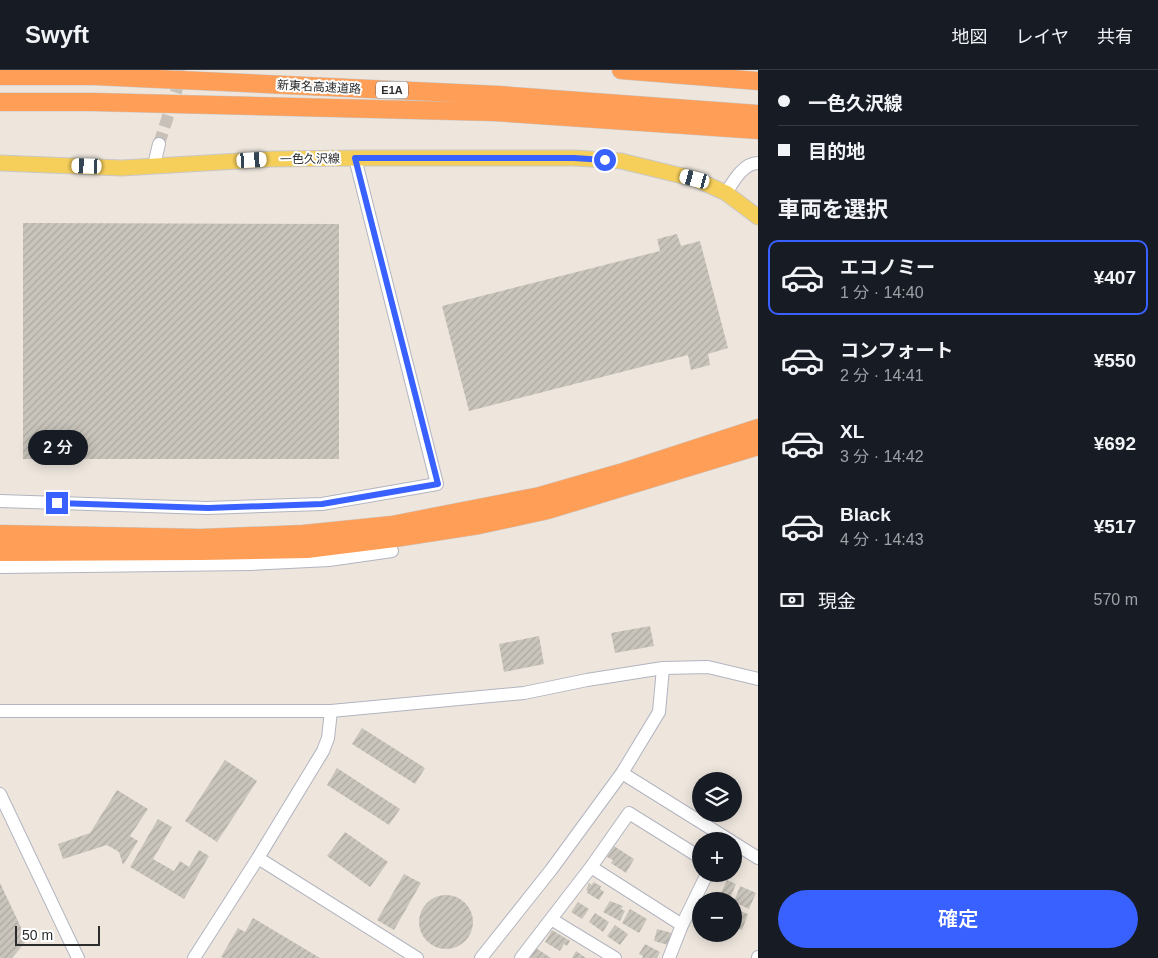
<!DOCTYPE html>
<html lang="ja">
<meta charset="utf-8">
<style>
:root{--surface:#171b24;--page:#242831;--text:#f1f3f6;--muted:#9ea1a6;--line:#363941;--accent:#3961ff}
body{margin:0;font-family:Arial,"Noto Sans JP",sans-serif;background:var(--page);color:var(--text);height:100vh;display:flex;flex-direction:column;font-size:19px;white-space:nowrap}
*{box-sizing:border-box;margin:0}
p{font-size:16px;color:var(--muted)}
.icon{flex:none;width:28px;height:28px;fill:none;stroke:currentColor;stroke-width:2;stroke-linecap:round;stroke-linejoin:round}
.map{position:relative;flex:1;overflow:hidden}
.drawer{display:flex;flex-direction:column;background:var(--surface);width:400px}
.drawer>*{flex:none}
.hud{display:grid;align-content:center;height:110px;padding:0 20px;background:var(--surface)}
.buttons{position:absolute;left:692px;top:702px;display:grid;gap:10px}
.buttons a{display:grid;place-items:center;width:50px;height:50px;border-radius:50%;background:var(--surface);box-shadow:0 2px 12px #0003;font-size:25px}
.scale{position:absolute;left:15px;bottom:12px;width:85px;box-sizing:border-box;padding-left:5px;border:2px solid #2c2c2c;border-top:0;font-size:14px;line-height:18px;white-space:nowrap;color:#2c2c2c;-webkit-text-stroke:4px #fff;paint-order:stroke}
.end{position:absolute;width:22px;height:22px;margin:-11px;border:6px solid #3961ff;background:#fff;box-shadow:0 0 0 2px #fff}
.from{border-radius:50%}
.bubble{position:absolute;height:35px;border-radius:18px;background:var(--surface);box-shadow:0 2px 12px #0003;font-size:16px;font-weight:600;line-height:35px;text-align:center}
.car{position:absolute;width:15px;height:30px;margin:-15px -8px;border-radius:6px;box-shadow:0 0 4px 1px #0007;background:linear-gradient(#fff 24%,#345 0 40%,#fff 0 76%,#345 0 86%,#fff 0)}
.hud b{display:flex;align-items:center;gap:18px;height:48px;font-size:19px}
.hud b+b{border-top:1px solid var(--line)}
.hud i{width:12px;height:12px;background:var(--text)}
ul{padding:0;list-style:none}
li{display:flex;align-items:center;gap:15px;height:75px;margin:0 10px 8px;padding:0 10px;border:2px solid transparent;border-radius:10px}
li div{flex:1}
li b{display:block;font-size:19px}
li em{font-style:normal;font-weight:600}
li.active{border-color:var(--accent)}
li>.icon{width:45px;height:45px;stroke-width:1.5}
h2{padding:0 20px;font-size:22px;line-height:60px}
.pay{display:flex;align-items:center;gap:12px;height:55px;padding:0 20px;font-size:19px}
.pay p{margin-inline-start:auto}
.action{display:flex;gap:10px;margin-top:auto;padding:10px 20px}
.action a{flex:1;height:58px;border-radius:30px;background:var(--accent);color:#fff;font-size:20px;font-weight:600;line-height:58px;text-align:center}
header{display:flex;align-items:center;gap:30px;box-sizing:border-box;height:70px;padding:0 25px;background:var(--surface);border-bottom:1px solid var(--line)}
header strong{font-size:24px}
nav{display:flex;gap:28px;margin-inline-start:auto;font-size:18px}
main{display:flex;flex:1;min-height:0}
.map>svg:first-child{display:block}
.building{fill:url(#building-hatch)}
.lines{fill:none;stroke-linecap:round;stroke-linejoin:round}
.minor-tunnel{stroke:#c7c1ba;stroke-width:12;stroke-dasharray:12 6;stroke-linecap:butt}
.minor-casing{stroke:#b2b4c0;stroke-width:14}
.major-casing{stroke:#c8c8c8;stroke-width:17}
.highway-casing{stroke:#c8c8c8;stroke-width:19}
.minor{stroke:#fff;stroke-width:12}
.major{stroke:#f6cf5b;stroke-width:15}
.highway{stroke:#ff9e57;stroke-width:18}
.route{stroke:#3961ff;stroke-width:6}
.labels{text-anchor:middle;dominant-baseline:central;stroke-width:4;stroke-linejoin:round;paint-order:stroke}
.shield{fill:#fff;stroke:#6b6b6b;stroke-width:1}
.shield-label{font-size:11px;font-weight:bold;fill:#2c2c2c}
.street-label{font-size:12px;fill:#2c2c2c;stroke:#fff}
</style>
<header>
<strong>Swyft</strong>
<nav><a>地図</a><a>レイヤ</a><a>共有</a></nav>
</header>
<main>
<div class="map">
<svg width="758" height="888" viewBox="0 0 758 888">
<defs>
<pattern id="building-hatch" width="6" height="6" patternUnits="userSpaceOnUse" patternTransform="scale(1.25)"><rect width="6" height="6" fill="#c9c5bc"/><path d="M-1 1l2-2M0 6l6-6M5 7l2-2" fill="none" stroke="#ada9a2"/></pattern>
</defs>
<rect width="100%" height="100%" fill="#eee6dd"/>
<path class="building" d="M 23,153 L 339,154 L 339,389 L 23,389 Z
M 677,164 L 681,176 L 700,171 L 728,278 L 708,284 L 710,295 L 691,300 L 688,285 L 469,341 L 442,236 L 660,181 L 657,169 Z
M 650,556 L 654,576 L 615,583 L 611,563 Z
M 539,566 L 544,594 L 504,602 L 499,574 Z
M 362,658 L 425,698 L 415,714 L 352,674 Z
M 225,690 L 257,711 L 217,772 L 185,751 Z
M 337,698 L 400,739 L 389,755 L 327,715 Z
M 117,720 L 148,739 L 130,766 L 138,771 L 123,795 L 119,782 L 107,775 L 63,789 L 58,774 L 90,763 Z
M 158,749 L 172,757 L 153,789 L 174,801 L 180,791 L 189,797 L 199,780 L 209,786 L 184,829 L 130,797 Z
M 345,762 L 388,792 L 370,817 L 327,786 Z
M 614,776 L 634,789 L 626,803 L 611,793 L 613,790 L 607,787 Z
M 404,804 L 421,813 L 394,860 L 377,850 Z
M 727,810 L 736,814 L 729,831 L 703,831 L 705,825 L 718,830 Z
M 593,812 L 601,816 L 600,819 L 604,822 L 599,830 L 587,823 L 588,821 L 586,820 L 589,813 L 592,815 Z
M 0,813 L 27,870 L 12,888 L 0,888 Z
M 740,816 L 756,823 L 749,839 L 734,832 Z
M419 852a27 27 0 1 1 54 0a27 27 0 1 1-54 0Z
M 610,831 L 623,836 L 621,839 L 625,841 L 620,851 L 603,842 Z
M 578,832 L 589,839 L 582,849 L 571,842 Z
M 630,839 L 647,849 L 639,863 L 622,853 Z
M 734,839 L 748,844 L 742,860 L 734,857 Z
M 595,843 L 609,852 L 603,862 L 589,852 Z
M 253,848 L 320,888 L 224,888 L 221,887 L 238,858 L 245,862 Z
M 615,855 L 628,864 L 620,875 L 607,866 Z
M 657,859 L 672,863 L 668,875 L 654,871 Z
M 552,860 L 570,871 L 567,876 L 564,874 L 560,881 L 545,872 Z
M 645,874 L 660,882 L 657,888 L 642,888 L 643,886 L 639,884 Z
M 536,878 L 551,888 L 530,888 Z
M 576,881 L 586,888 L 572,888 Z"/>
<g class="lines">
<path class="minor-tunnel" d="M 159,74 L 183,0"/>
<g class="minor-casing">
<path id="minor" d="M 154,95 L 159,74
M 726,123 C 733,112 743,93 758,93
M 0,431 L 207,438 L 322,434 L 437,414 L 355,88
M 0,497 L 251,494 L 329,490 L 392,481
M 0,641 L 331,641 L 524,623 L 587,610 L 663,598 L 708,597 L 758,609
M 622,703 L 731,771
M 0,724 L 78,888
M 734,773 L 758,788
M 258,788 L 417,888
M 591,797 L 682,855
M 551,849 L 615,888
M 194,888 L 258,788 L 323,681 L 328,668 L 331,641
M 481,888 L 551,800 L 622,703 L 659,642 L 663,598
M 521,888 L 591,797 L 629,743 L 701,788
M 669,888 L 682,855 L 707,804
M 758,888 L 758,887"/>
</g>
<g class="major-casing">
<path id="major" d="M 0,93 L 122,98 L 272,89 L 362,88 L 575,88 L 621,91 L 695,109 L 726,123 L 758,147"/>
</g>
<g class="highway-casing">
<path id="highway" d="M 621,0 L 758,11
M 0,6 L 94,6 L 499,25 L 758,44
M 0,32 L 93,32 L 494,42 L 758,60
M 0,464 L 201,468 L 303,464 L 392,455 L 540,426 L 620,403 L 758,358
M 0,482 L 202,481 L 307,479 L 395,468 L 479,455 L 548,440 L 758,376"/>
</g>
<use href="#minor" class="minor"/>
<use href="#major" class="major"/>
<use href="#highway" class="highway"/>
</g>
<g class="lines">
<path class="route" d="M 57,433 L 208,438 L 322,434 L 438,414 L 355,88 L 574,88 L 605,90"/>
</g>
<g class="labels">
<rect class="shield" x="376" y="11.5" width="32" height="17" rx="4"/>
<g class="shield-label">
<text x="392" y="20">E1A</text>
</g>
<g class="street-label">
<text transform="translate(319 17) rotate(3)">新東名高速道路</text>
<text transform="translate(310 89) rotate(-1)">一色久沢線</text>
</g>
</g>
</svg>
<div class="buttons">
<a><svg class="icon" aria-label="layers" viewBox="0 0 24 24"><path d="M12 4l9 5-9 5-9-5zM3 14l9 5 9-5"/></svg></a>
<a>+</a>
<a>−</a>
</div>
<div class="scale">50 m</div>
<i class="end from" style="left:605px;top:90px"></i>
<i class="end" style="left:57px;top:433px"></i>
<div class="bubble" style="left:28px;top:360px;width:60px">2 分</div>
<i class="car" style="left:252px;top:90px;rotate:87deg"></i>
<i class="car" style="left:87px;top:96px;rotate:272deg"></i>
<i class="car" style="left:695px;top:109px;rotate:285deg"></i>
</div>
<section class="drawer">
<div class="hud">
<b><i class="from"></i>一色久沢線</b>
<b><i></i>目的地</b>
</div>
<h2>車両を選択</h2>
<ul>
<li class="active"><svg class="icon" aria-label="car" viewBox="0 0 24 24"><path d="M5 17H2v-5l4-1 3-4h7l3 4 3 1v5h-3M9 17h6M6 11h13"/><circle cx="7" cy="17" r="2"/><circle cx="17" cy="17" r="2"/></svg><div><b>エコノミー</b><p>1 分 · 14:40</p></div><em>¥407</em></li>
<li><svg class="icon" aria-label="car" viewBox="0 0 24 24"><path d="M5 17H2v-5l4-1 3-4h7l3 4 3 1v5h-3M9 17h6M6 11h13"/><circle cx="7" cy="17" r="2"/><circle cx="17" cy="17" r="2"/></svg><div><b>コンフォート</b><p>2 分 · 14:41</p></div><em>¥550</em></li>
<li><svg class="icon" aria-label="car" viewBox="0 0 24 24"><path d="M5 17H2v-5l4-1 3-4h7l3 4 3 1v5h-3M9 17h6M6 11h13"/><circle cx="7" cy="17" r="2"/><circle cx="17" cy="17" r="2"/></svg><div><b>XL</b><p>3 分 · 14:42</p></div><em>¥692</em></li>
<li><svg class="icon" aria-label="car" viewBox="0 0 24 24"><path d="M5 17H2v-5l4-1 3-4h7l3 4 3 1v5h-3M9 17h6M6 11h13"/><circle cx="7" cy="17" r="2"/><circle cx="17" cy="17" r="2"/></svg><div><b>Black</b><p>4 分 · 14:43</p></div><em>¥517</em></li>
</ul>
<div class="pay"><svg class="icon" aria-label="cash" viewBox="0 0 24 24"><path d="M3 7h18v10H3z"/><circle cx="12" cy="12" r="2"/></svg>現金<p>570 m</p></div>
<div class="action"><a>確定</a></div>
</section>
</main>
